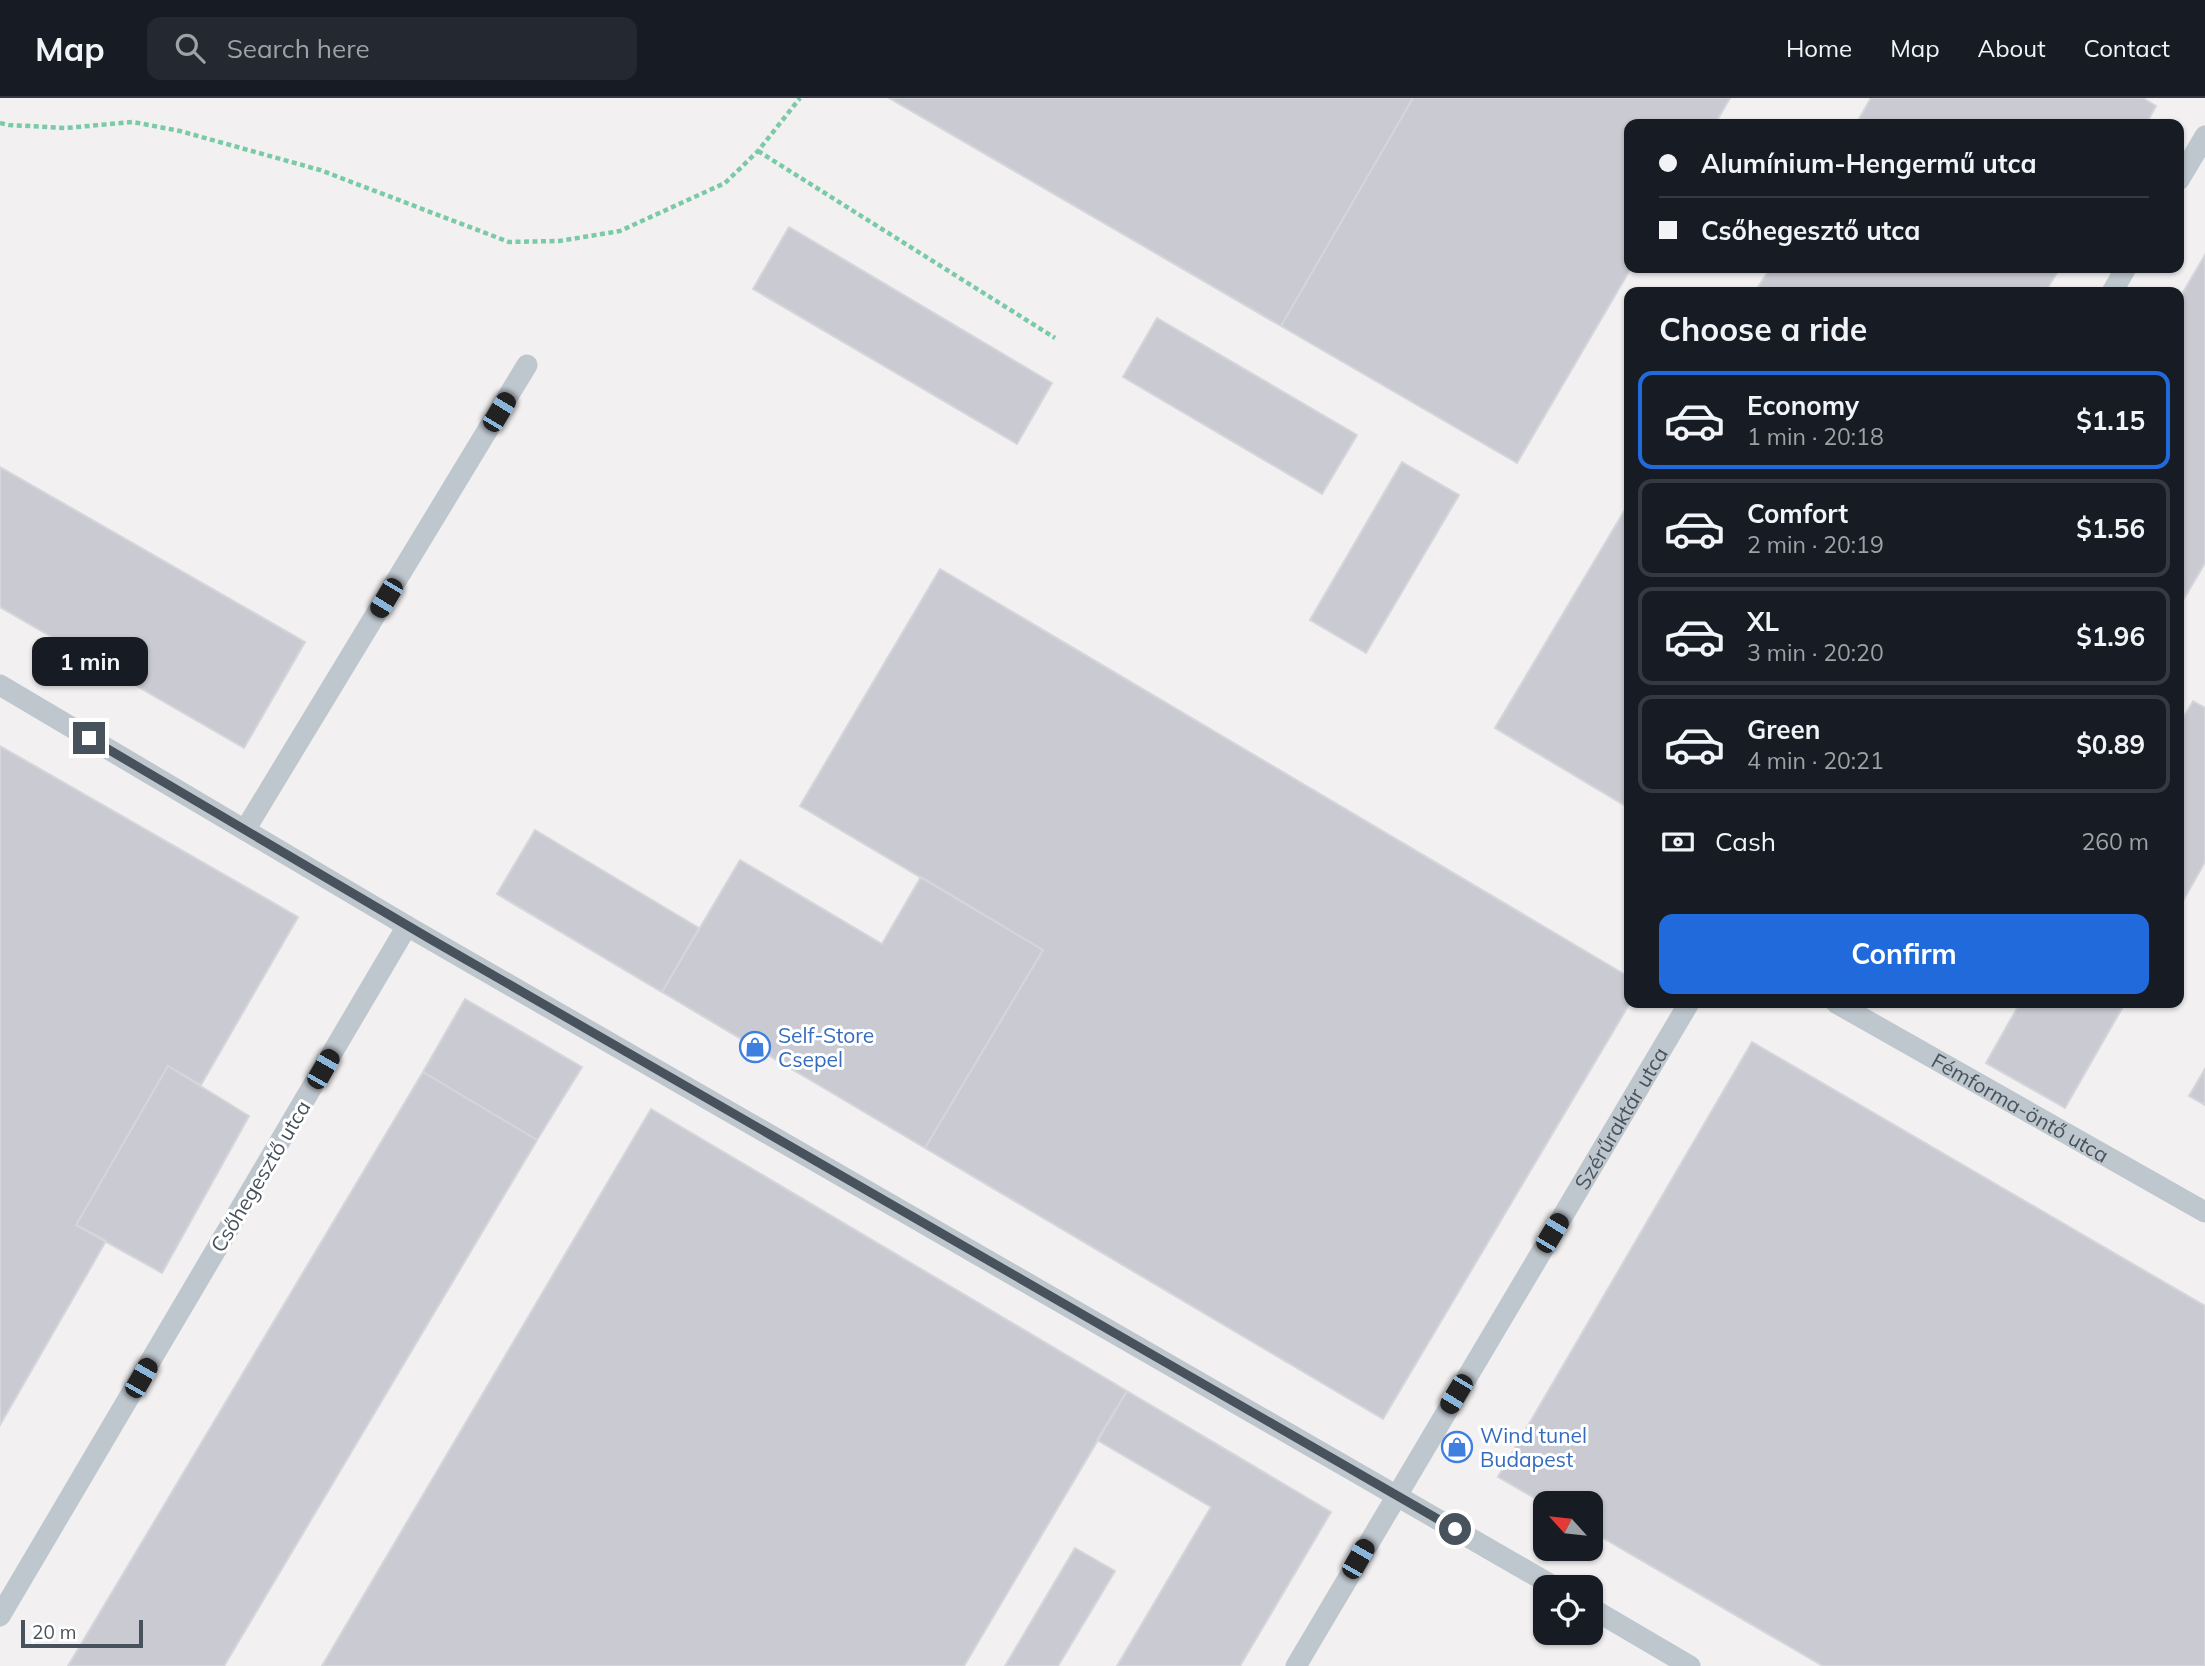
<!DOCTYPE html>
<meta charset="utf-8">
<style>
:root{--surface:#171b24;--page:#242831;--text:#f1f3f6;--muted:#9ea1a6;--line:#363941;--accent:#206adc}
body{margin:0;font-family:Mulish,sans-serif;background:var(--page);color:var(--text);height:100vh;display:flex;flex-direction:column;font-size:26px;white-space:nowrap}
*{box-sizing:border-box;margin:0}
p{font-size:23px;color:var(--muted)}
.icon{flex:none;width:38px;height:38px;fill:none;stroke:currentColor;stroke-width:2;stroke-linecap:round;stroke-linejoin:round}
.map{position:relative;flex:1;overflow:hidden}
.panel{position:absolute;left:1624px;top:189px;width:560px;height:721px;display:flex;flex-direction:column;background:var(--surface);border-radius:14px;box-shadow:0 2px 5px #0004}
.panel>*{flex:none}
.banner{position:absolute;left:1624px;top:21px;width:560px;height:154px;border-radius:14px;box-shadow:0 2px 5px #0004;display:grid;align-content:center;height:154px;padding:0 35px;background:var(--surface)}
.needle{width:46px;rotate:297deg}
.controls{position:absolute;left:1533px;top:1393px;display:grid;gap:14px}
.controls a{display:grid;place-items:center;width:70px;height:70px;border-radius:14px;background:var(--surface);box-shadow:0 2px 5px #0004;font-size:35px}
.scale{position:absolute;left:21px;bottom:18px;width:122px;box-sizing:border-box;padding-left:7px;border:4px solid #48525c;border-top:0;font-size:19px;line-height:24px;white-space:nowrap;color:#48525c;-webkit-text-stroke:5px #fff;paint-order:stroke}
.end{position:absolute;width:32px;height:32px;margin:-16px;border:9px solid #48525c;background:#fff;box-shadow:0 0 0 4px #fff}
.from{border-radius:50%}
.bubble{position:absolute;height:49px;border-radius:14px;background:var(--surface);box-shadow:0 2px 5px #0004;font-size:23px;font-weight:700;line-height:49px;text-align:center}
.car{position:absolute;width:21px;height:42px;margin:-21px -10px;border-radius:9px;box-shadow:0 0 5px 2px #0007;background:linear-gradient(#222 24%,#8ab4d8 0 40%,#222 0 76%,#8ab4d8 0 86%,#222 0)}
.banner b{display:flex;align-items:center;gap:24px;height:66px;font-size:26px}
.banner b+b{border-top:2px solid var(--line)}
.banner i{width:18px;height:18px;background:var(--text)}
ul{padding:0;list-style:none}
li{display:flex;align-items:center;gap:21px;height:98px;margin:0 14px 10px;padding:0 21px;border:4px solid var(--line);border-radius:14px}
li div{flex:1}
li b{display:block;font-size:26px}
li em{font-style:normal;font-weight:700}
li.on{border-color:var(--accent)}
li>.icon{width:63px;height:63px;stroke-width:1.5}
h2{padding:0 35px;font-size:32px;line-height:84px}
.pay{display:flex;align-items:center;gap:18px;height:77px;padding:0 35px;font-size:26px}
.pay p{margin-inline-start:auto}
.cta{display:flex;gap:14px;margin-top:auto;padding:14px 35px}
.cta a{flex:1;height:80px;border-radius:14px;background:var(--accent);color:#fff;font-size:28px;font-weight:700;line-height:80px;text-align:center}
header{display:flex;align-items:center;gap:42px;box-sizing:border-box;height:98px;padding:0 35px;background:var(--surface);border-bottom:2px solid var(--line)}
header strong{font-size:33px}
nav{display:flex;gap:38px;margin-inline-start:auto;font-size:24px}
.search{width:490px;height:63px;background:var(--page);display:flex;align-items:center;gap:18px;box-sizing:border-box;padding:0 24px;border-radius:14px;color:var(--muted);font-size:26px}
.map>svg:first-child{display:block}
.building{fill:#cacbd2;stroke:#d4d6db;stroke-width:2}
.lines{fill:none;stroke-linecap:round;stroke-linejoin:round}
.path{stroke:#79caa6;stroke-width:4.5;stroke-dasharray:5 3.5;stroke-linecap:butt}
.lane{stroke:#bec6ce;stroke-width:21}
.route{stroke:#48525c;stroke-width:9}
.labels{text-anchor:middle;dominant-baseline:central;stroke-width:6;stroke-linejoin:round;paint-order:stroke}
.shop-label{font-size:21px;fill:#366cbe;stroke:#fff;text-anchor:start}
.street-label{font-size:21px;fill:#48525c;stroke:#fff}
</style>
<header>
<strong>Map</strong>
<div class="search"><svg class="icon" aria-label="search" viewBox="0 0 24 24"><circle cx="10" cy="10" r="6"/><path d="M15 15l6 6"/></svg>Search here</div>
<nav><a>Home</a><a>Map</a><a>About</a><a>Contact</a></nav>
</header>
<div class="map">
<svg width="2205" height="1568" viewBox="0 0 2205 1568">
<rect width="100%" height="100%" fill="#f2f0f0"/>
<path class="building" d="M 889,0 L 1413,0 L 1281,228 Z
M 1413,0 L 1730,0 L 1715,26 L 1629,26 L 1629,170 L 1631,170 L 1517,365 L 1281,228 Z
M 1871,0 L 2143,0 L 2156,8 L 2146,26 L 1856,26 Z
M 789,129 L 1052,285 L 1017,346 L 753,191 Z
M 2205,157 L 2205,465 L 2179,509 L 2179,201 Z
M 1770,170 L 2060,170 L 2045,194 L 1755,194 Z
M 1157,220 L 1357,337 L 1322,396 L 1123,279 Z
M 1402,364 L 1459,397 L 1366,555 L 1310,522 Z
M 0,369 L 305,544 L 244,650 L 0,509 Z
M 1629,405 L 1629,710 L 1495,630 Z
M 940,471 L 1629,879 L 1630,905 L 1383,1321 L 925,1050 L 1043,852 L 800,708 Z
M 2193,603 L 2205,610 L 2205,764 L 2179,810 L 2179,627 Z
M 0,648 L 298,819 L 201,987 L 168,968 L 76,1127 L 106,1143 L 0,1327 Z
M 535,732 L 699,830 L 662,894 L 497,796 Z
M 740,762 L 882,846 L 921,779 L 1043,852 L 925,1050 L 662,894 Z
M 465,901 L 582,969 L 537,1042 L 423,974 Z
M 2020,905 L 2125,905 L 2065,1010 L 1986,965 Z
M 1752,944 L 2205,1208 L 2205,1568 L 1823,1568 L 1591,1433 L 1591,1405 L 1545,1406 L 1498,1379 Z
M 168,968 L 249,1018 L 162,1175 L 76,1127 Z
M 2205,971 L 2205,1007 L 2189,998 Z
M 423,974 L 537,1042 L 224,1568 L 68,1568 Z
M 651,1011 L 1127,1293 L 964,1568 L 322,1568 Z
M 1127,1293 L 1331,1414 L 1240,1568 L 1117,1568 L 1211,1409 L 1097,1342 Z
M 1075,1450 L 1115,1473 L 1058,1568 L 1005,1568 Z"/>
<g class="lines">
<path class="path" d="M 0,25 L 9,27 L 66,30 L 133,24 L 180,33 L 320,72 L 509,144 L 559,143 L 620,133 L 725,85 L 758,53 L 800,0
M 758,53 L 1055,240"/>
<g class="lane">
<path d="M 2179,82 L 2205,38"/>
<path d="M 2112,194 L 2126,170"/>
<path d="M 0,587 L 407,828 L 0,1518"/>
<path d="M 245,732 L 527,267"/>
<path d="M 407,828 L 1555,1489"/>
<path id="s1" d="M 1836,905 L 2205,1114"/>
<path d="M 1591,1510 L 1690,1568"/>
<path id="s2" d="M 1296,1568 L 1689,905"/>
</g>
</g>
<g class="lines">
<path class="route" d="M 89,640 L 432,842 L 1455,1431"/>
</g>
<defs>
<g id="shop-ring" transform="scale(1.575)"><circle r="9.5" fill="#fff" stroke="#3f7fe0" stroke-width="1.5"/><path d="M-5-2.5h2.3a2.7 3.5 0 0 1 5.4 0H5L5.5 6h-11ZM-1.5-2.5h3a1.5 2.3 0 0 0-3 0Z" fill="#3f7fe0"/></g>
</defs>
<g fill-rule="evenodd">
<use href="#shop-ring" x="755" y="949"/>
<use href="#shop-ring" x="1457" y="1349"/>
</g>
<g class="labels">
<g class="shop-label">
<text x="778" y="937">Self-Store<tspan x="778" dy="24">Csepel</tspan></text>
<text x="1480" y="1337">Wind tunel<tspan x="1480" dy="24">Budapest</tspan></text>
</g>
<g class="street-label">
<text stroke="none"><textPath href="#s1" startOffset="212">Fémforma-öntő utca</textPath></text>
<text stroke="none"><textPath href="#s2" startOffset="637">Szérűraktár utca</textPath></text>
<text transform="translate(260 1078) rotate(-59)">Csőhegesztő utca</text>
</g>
</g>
</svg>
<div class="controls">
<a><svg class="needle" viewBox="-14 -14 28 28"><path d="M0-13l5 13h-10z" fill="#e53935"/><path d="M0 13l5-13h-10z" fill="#9ea1a6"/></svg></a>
<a><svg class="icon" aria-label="locate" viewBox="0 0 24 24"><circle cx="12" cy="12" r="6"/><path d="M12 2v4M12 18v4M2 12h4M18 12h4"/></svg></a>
</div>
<div class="scale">20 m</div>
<i class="end from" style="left:1455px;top:1431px"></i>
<i class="end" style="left:89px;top:640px"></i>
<div class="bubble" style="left:32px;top:539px;width:116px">1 min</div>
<i class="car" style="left:499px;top:314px;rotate:31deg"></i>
<i class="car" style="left:386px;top:500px;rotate:211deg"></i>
<i class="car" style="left:323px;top:971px;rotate:30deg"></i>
<i class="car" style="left:1552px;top:1135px;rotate:31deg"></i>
<i class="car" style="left:141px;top:1280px;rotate:30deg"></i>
<i class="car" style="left:1456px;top:1296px;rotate:211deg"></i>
<i class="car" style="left:1358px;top:1461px;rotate:30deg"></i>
<div class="banner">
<b><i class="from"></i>Alumínium-Hengermű utca</b>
<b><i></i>Csőhegesztő utca</b>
</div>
<section class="panel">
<h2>Choose a ride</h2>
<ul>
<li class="on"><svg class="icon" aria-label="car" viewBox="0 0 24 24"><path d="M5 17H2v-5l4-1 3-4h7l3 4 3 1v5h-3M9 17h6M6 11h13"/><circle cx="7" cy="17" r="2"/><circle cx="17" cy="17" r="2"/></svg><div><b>Economy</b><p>1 min · 20:18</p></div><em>$1.15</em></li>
<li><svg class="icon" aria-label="car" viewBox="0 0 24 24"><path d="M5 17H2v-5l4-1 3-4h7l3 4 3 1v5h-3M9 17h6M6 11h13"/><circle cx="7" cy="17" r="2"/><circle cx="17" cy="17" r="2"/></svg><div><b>Comfort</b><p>2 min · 20:19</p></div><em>$1.56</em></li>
<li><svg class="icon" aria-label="car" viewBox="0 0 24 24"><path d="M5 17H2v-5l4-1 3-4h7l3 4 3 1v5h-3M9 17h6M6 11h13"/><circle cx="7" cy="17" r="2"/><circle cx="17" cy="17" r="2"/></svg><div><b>XL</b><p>3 min · 20:20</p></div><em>$1.96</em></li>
<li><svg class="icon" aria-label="car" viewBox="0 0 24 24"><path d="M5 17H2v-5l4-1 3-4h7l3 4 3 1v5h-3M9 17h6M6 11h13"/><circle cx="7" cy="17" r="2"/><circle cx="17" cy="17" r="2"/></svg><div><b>Green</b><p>4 min · 20:21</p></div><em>$0.89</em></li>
</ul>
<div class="pay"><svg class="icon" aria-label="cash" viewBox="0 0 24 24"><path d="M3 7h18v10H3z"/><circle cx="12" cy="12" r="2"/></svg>Cash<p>260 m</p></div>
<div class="cta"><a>Confirm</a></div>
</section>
</div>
